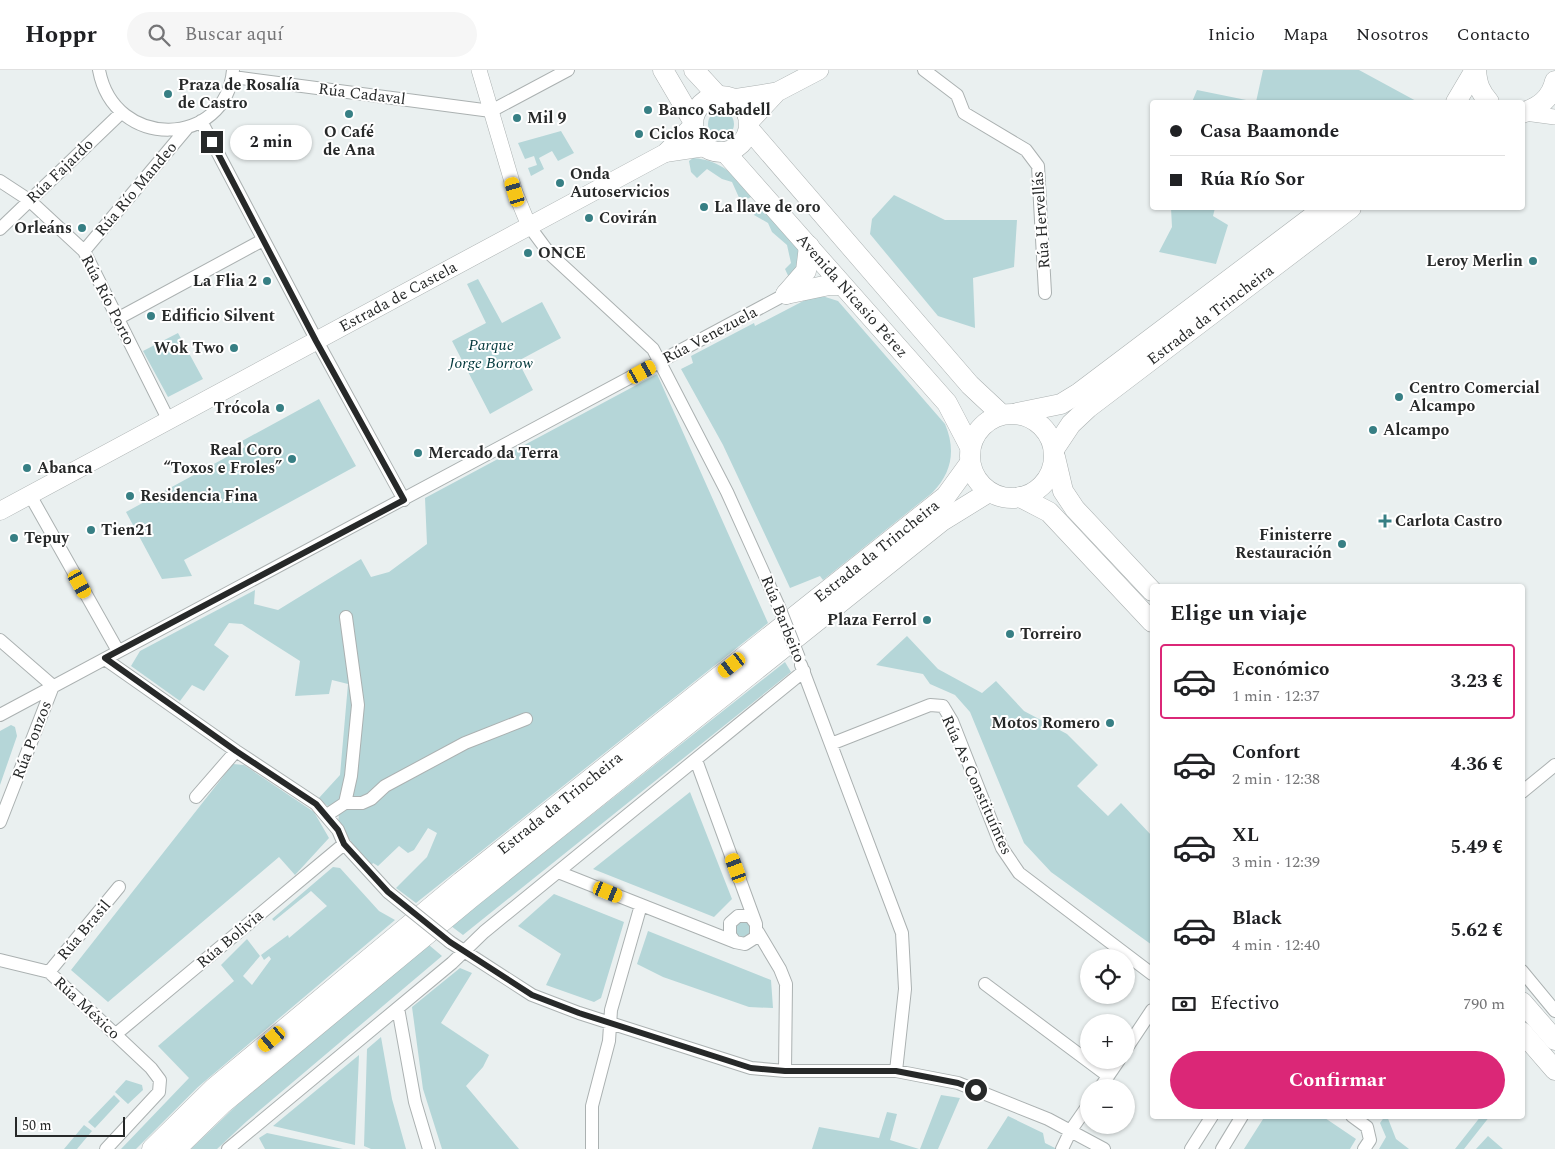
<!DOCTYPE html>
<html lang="es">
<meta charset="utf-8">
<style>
:root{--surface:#fff;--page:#f6f6f6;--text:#202124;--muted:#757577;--line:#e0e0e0;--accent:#db2777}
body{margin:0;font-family:Spectral,serif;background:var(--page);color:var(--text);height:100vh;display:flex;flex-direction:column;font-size:19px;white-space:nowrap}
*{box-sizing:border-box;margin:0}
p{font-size:16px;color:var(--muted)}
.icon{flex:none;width:28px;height:28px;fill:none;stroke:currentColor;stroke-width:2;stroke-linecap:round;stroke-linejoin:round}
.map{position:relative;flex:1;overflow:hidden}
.drawer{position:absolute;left:1150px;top:514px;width:375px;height:535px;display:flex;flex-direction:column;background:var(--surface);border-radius:5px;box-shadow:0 1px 4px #0004}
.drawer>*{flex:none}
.hud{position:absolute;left:1150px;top:30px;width:375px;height:110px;border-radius:5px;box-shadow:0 1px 4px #0004;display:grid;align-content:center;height:110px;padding:0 20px;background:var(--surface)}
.fabs{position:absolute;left:1080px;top:879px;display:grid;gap:10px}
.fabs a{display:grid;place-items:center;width:55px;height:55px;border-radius:50%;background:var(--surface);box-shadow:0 1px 4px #0004;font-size:25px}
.scale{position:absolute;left:15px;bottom:12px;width:110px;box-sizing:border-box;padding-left:5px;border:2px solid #272929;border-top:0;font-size:14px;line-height:18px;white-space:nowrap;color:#272929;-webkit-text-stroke:4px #fff;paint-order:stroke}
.end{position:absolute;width:22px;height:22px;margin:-11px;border:6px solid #272929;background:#fff;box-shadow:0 0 0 2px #fff}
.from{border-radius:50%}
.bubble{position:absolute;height:35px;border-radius:18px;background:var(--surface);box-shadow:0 1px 4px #0004;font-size:16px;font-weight:700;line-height:35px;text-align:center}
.car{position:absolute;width:15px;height:30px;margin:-15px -8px;border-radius:6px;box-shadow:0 0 4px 1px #0007;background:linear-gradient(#f5c518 24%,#345 0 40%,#f5c518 0 76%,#345 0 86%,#f5c518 0)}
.hud b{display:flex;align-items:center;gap:18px;height:48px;font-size:19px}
.hud b+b{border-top:1px solid var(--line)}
.hud i{width:12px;height:12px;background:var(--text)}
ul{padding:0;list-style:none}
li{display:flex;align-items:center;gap:15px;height:75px;margin:0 10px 8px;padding:0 10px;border:2px solid transparent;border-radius:5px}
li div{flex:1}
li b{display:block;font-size:19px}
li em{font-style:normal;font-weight:700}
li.current{border-color:var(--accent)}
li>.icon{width:45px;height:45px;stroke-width:1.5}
h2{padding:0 20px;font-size:22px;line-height:60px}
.pay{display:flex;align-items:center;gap:12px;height:55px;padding:0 20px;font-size:19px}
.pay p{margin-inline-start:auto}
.action{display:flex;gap:10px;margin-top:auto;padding:10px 20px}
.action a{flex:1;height:58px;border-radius:30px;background:var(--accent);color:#fff;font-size:20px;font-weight:700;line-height:58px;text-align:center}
header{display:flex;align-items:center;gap:30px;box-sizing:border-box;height:70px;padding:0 25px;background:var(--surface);border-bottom:1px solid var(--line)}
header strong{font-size:24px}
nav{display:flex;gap:28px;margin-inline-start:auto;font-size:18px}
.search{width:350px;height:45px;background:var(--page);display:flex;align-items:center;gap:12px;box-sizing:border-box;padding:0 18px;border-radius:28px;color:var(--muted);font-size:19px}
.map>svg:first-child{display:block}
.green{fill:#b5d6d8}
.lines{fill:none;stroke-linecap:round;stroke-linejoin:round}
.minor-casing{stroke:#abb1b1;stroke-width:14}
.tertiary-casing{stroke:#abb1b1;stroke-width:16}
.secondary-casing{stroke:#abb1b1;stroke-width:19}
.primary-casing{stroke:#abb1b1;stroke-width:20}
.trunk-casing{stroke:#abb1b1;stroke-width:21}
.minor{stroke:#fff;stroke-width:12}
.tertiary{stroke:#fff;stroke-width:15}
.secondary{stroke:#fff;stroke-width:18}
.primary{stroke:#fff;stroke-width:19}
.trunk{stroke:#fff;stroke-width:20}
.minor-bridge-casing{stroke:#abb1b1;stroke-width:14;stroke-linecap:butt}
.minor-bridge{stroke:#fff;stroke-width:12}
.route{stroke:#272929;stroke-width:6}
.poi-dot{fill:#377f84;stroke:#fff;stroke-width:2}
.labels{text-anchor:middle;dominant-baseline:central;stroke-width:4;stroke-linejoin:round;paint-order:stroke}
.poi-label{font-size:16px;font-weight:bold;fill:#272929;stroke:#fff;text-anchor:start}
.street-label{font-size:16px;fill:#272929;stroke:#fff}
.park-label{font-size:16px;font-style:italic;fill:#01373b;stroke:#fff}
</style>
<header>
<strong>Hoppr</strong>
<div class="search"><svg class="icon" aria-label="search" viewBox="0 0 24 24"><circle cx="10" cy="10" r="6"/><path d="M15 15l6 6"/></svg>Buscar aquí</div>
<nav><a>Inicio</a><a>Mapa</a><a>Nosotros</a><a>Contacto</a></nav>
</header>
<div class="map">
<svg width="1555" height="1079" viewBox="0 0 1555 1079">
<rect width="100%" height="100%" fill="#eaf0f0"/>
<path class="green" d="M 1263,0 L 1359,0 L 1418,32 L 1192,32 L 1197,20 L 1256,32 Z
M708 54a13 13 0 1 1 26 0a13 13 0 1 1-26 0Z
M 561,61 L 574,83 L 558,91 L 552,81 L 539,88 L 544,99 L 531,106 L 528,98 L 537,95 L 534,86 L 525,89 L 518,73 Z
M 693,88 C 722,90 735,106 753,126 L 741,132 L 732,112 L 722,109 L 707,99 L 697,108 L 691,102 L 689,91 Z
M 894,125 L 945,150 L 1017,150 L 1014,197 L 973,208 L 975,258 L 938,246 L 870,164 L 872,149 Z
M 760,135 L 801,181 L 803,190 L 791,212 L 785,199 L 791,193 L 787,175 L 772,162 L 768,153 L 754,145 Z
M 1171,138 L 1215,138 L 1213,146 L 1228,155 L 1216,194 L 1159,182 L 1172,157 Z
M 478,209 L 502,253 L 542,232 L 561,268 L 518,291 L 533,320 L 490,344 L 452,271 L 486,253 L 467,214 Z
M 819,225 L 838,231 L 945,354 C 956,380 952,403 932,423 L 823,510 L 820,506 L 790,518 L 723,375 L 681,299 L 693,293 L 691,286 L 754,253 L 755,256 L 811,227 Z
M 178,263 L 203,309 L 168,327 L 143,281 Z
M 657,304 L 768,553 L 416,833 L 396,818 L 427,787 L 437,763 L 428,758 L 414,780 L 408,783 L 399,776 L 378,796 L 373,793 L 370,797 L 338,754 L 339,744 L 318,729 L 340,705 L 348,614 L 332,610 L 329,624 L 295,626 L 300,591 L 242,554 L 229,553 L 214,575 L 229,586 L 204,621 L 192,615 L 180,631 L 131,596 L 140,581 L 255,520 L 254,534 L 278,540 L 361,489 L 371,507 L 389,502 L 427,474 L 425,428 Z
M 319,329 L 356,396 L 184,490 L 192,506 L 162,509 L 126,442 L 245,377 L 242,371 Z
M 907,566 L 938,599 L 982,623 L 996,611 L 1024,641 L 1067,664 L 1098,695 L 1077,716 L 1108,746 L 1121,733 L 1152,766 L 1152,875 L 1051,802 L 1024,773 L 970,642 L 955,625 L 930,614 L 923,604 L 876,595 Z
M 785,592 L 791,602 L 463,865 L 451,856 Z
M 11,655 L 15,657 L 17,666 L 0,715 L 0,661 Z
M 233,694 L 244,695 L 314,742 L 329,768 L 295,805 L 279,787 L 108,932 L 71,900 Z
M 690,722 L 732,829 L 714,847 L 593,799 Z
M 333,797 L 340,798 L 379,841 L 395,850 L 198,1017 L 136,1079 L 121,1079 L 189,1008 L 158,976 L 234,911 L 221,895 L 247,869 L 260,886 L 243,906 L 252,915 L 271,889 L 269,886 L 264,890 L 261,885 L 288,865 L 289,868 L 327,836 L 311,821 L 274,851 L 272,849 Z
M 554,824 L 624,852 L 601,928 L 594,932 L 546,915 L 561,884 L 518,856 Z
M 747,849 L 755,864 L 739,870 L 733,857 L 734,854 Z
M 648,861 L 771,910 L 773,938 L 749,937 L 663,907 L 637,894 Z
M 429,875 L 442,886 L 247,1051 L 217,1079 L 191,1079 L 237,1035 Z
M 460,898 L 472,903 L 441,953 L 489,985 L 483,997 L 466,1016 L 519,1079 L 442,1079 L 423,1019 L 412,937 Z
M 381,967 L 392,1029 L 406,1079 L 371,1079 L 364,1076 L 367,979 Z
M 359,985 L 355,1075 L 273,1056 Z
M 126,1010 L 142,1015 L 143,1020 L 128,1034 L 115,1022 Z
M 114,1025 L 120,1031 L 95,1058 L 88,1052 Z
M 941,1025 L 960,1028 L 938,1079 L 920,1079 Z
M 887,1042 L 897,1044 L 890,1070 L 919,1079 L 812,1079 L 819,1057 L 879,1068 Z
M 1008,1046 L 1043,1063 L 1045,1073 L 1057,1079 L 987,1079 Z
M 1265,1046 L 1322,1046 L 1356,1069 L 1350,1079 L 1244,1079 Z
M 1385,1046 L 1387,1046 L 1396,1069 L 1409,1079 L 1379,1079 L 1386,1067 L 1380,1053 Z
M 1481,1046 L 1490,1046 L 1464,1079 L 1455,1079 Z
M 84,1055 L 92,1061 L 77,1079 L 64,1079 Z
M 267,1063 L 343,1079 L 265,1079 L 259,1068 Z
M 1488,1066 L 1503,1079 L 1476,1079 Z"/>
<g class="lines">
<g class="minor-casing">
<path id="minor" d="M 99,0 C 114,81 226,78 233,0
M 924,0 L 957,25 L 964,43 L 1026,80 L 1038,96 L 1045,223
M 233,7 L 491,41 L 568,0
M 201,51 L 317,271 L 404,430
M 0,111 L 29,130 L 84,181 L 169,351
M 529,156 L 549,183 L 653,279 L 727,422 L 779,537
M 0,159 L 121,43
M 84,181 L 188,57
M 117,249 L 263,170
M 30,425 L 118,581
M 0,570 L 53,616
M 105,589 L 236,681 L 316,734 L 338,760 L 344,774 L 388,822
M 801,595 L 902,863 L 905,919 L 896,1001
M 0,645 L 786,224
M 831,674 L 930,635 L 943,636 L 952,651 L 1002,778 L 1019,803 L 1152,904
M 696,690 L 756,854 L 756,867 L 745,874 L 735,872 L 730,865 L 730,853 L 738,846 L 750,846 L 756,854
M 1522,722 L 1555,695
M 196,727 L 236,681
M 345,733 L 351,706 L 358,635 L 346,547
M 327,745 L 345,733 L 362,733 L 371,729 L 385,716 L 465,673 L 526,649
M 0,752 L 53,616
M 558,802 L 735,872
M 758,862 L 780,899 L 786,914 L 785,1001
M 450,872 L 532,925 L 579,943 L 751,998 L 785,1001 L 896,1001 L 958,1013 L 1048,1049 L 1104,1079
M 0,890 L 49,902 L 151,998 L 160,1010 L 159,1022 L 106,1079
M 1522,901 L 1555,941
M 49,902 L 119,817
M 985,914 L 1108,1006
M 398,938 L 415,1032 L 429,1079
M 116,964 L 344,774
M 1126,979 L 1152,940
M 1100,1018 L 1119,990
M 1352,1046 L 1367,1057 L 1370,1070 L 1364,1079
M 228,1079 L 452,893 L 484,862 L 804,601
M 592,1079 L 592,1036 L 609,971 L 611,940 L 641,835
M 1062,1079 L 1071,1060 L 1089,1034
M 1191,1079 L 1212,1046
M 1222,1079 L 1242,1046"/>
</g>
<g class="tertiary-casing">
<path id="tertiary" d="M 479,0 L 515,122 L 529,156
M 1524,43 L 1555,47"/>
</g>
<g class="secondary-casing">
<g id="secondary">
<path d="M 665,83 L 705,77"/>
<path id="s1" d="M 0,441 L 665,83 L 693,55"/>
</g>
</g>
<g class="primary-casing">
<path id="primary" d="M 733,29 L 777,22
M 749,52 L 777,22 L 819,0"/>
</g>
<g class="trunk-casing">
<g id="trunk">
<path d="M 663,0 L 693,51"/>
<path d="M 694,0 L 718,26"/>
<path d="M 1476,0 C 1477,14 1480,22 1489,32"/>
<circle cx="721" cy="54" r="28"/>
<path d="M 1456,32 L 1475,0"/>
<path d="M 1522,43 C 1539,37 1551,29 1555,11"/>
<path d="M 749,59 L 970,315 L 1001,344"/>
<path id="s2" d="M 725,82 L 947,333 L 970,377"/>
<path d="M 786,224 L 829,215 L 842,215"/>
<path d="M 786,224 L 806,201 L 809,176"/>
<path d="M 1017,343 L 1061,334 L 1079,323 L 1324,138"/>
<circle cx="1012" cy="386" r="42"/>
<path id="s3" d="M 1055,378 L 1071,354 L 1088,338 L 1351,138"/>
<path d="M 1055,387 L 1063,421 L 1075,439 L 1152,521"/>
<path d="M 1020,427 L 1049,442 L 1152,552"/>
<path d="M 1522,932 L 1555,970"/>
<path d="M 1522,962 L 1555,1000"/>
<path id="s4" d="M 152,1079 L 214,1018 L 461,812 L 946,426 L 970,393"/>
<path d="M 176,1079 L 222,1034 L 472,827 L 942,451 L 989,422"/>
</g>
</g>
<use href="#minor" class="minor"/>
<use href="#tertiary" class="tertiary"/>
<use href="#secondary" class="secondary"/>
<use href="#primary" class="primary"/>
<use href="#trunk" class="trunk"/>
<g class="minor-bridge-casing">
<path id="minor-bridge" d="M 779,537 L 799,588
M 388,822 L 450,872"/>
</g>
<use href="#minor-bridge" class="minor-bridge"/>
</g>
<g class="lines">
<path class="route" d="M 212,72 L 316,271 L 404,430 L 105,588 L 236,681 L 316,734 L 338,760 L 344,774 L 388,822 L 450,872 L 532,925 L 579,943 L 751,998 L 785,1001 L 896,1001 L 958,1013 L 976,1020"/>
</g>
<g class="poi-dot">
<circle cx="168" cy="24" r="5"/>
<circle cx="648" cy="40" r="5"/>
<circle cx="349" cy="44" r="5"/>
<circle cx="517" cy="48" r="5"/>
<circle cx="639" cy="64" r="5"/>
<circle cx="560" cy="113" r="5"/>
<circle cx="704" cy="137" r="5"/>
<circle cx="589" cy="148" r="5"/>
<circle cx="82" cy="158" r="5"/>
<circle cx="528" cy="183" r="5"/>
<circle cx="1533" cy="191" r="5"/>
<circle cx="267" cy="211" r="5"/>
<circle cx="151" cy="246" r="5"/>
<circle cx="234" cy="278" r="5"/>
<circle cx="1399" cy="327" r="5"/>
<circle cx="280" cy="338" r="5"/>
<circle cx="1373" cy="360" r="5"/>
<circle cx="418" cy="383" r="5"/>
<circle cx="292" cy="389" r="5"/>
<circle cx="27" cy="398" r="5"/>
<circle cx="130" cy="426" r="5"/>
<path d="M1382.5 443.5h5v5h5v5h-5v5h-5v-5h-5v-5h5z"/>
<circle cx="91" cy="460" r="5"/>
<circle cx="14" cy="468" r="5"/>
<circle cx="1342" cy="474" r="5"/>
<circle cx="927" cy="550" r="5"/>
<circle cx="1010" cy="564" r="5"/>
<circle cx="1110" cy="653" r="5"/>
</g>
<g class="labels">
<g class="poi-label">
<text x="178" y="15">Praza de Rosalía<tspan x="178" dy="18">de Castro</tspan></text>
<text x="658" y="40">Banco Sabadell</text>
<text x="527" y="48">Mil 9</text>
<text x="349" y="62" text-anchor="middle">O Café<tspan x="349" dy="18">de Ana</tspan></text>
<text x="649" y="64">Ciclos Roca</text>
<text x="570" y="104">Onda<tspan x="570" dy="18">Autoservicios</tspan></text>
<text x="714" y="137">La llave de oro</text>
<text x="599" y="148">Covirán</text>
<text x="72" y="158" text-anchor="end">Orleáns</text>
<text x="538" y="183">ONCE</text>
<text x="1523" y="191" text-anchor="end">Leroy Merlin</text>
<text x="257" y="211" text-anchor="end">La Flia 2</text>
<text x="161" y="246">Edificio Silvent</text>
<text x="224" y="278" text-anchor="end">Wok Two</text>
<text x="1409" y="318">Centro Comercial<tspan x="1409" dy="18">Alcampo</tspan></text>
<text x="270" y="338" text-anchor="end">Trócola</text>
<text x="1383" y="360">Alcampo</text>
<text x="282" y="380" text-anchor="end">Real Coro<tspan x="282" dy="18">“Toxos e Froles”</tspan></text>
<text x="428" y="383">Mercado da Terra</text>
<text x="37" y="398">Abanca</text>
<text x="140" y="426">Residencia Fina</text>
<text x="1395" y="451">Carlota Castro</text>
<text x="101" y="460">Tien21</text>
<text x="1332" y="465" text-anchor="end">Finisterre<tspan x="1332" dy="18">Restauración</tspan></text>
<text x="24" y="468">Tepuy</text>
<text x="917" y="550" text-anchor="end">Plaza Ferrol</text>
<text x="1020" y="564">Torreiro</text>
<text x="1100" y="653" text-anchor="end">Motos Romero</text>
</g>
<g class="street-label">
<text transform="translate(362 24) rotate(7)">Rúa Cadaval</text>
<text transform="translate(60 101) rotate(-44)">Rúa Fajardo</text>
<text transform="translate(136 119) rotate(-50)">Rúa Río Mandeo</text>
<text transform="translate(1041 150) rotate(-94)">Rúa Hervellás</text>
<text stroke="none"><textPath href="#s2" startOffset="192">Avenida Nicasio Pérez</textPath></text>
<text stroke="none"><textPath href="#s1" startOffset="452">Estrada de Castela</textPath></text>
<text transform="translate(108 230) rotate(63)">Rúa Río Porto</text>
<text stroke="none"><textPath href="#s3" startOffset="206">Estrada da Trincheira</textPath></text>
<text transform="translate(710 265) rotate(-28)">Rúa Venezuela</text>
<text stroke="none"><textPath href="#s4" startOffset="940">Estrada da Trincheira</textPath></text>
<text transform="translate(783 549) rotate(68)">Rúa Barbeito</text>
<text transform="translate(32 670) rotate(-69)">Rúa Ponzos</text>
<text transform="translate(977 715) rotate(66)">Rúa As Constituíntes</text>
<text stroke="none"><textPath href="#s4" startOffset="535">Estrada da Trincheira</textPath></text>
<text transform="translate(84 860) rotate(-50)">Rúa Brasil</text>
<text transform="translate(230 869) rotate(-40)">Rúa Bolivia</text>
<text transform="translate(87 938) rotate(43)">Rúa México</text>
</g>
<g class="park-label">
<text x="491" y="275">Parque<tspan x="491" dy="18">Jorge Borrow</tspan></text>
</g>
</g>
</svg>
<div class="fabs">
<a><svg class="icon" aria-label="locate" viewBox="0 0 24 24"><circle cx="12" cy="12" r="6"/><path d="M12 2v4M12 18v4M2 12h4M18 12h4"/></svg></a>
<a>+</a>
<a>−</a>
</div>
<div class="scale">50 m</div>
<i class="end from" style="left:976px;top:1020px"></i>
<i class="end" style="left:212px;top:72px"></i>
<div class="bubble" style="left:230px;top:55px;width:82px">2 min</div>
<i class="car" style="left:515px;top:122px;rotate:343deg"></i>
<i class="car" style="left:642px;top:302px;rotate:61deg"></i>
<i class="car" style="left:80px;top:514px;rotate:151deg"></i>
<i class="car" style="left:732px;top:595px;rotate:232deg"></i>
<i class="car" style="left:736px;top:798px;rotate:340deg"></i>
<i class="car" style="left:608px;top:822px;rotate:112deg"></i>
<i class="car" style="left:272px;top:969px;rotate:230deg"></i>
<div class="hud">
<b><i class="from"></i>Casa Baamonde</b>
<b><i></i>Rúa Río Sor</b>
</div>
<section class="drawer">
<h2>Elige un viaje</h2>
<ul>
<li class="current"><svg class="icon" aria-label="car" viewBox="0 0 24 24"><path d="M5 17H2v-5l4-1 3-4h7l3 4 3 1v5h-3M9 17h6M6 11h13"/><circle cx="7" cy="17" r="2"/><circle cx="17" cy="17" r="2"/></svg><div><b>Económico</b><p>1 min · 12:37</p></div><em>3.23 €</em></li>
<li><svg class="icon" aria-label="car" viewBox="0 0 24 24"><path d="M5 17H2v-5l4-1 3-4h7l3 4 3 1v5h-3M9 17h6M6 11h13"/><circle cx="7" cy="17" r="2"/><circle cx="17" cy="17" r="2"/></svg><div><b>Confort</b><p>2 min · 12:38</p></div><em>4.36 €</em></li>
<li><svg class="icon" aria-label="car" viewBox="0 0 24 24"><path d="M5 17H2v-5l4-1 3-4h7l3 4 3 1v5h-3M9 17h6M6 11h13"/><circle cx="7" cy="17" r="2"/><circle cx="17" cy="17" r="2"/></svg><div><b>XL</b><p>3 min · 12:39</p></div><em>5.49 €</em></li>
<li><svg class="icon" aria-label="car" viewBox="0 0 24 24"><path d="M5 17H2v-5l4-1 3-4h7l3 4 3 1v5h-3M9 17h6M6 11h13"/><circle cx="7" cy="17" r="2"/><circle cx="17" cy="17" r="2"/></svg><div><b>Black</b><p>4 min · 12:40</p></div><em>5.62 €</em></li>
</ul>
<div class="pay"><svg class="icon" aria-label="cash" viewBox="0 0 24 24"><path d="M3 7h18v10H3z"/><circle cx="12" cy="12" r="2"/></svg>Efectivo<p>790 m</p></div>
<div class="action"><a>Confirmar</a></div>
</section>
</div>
